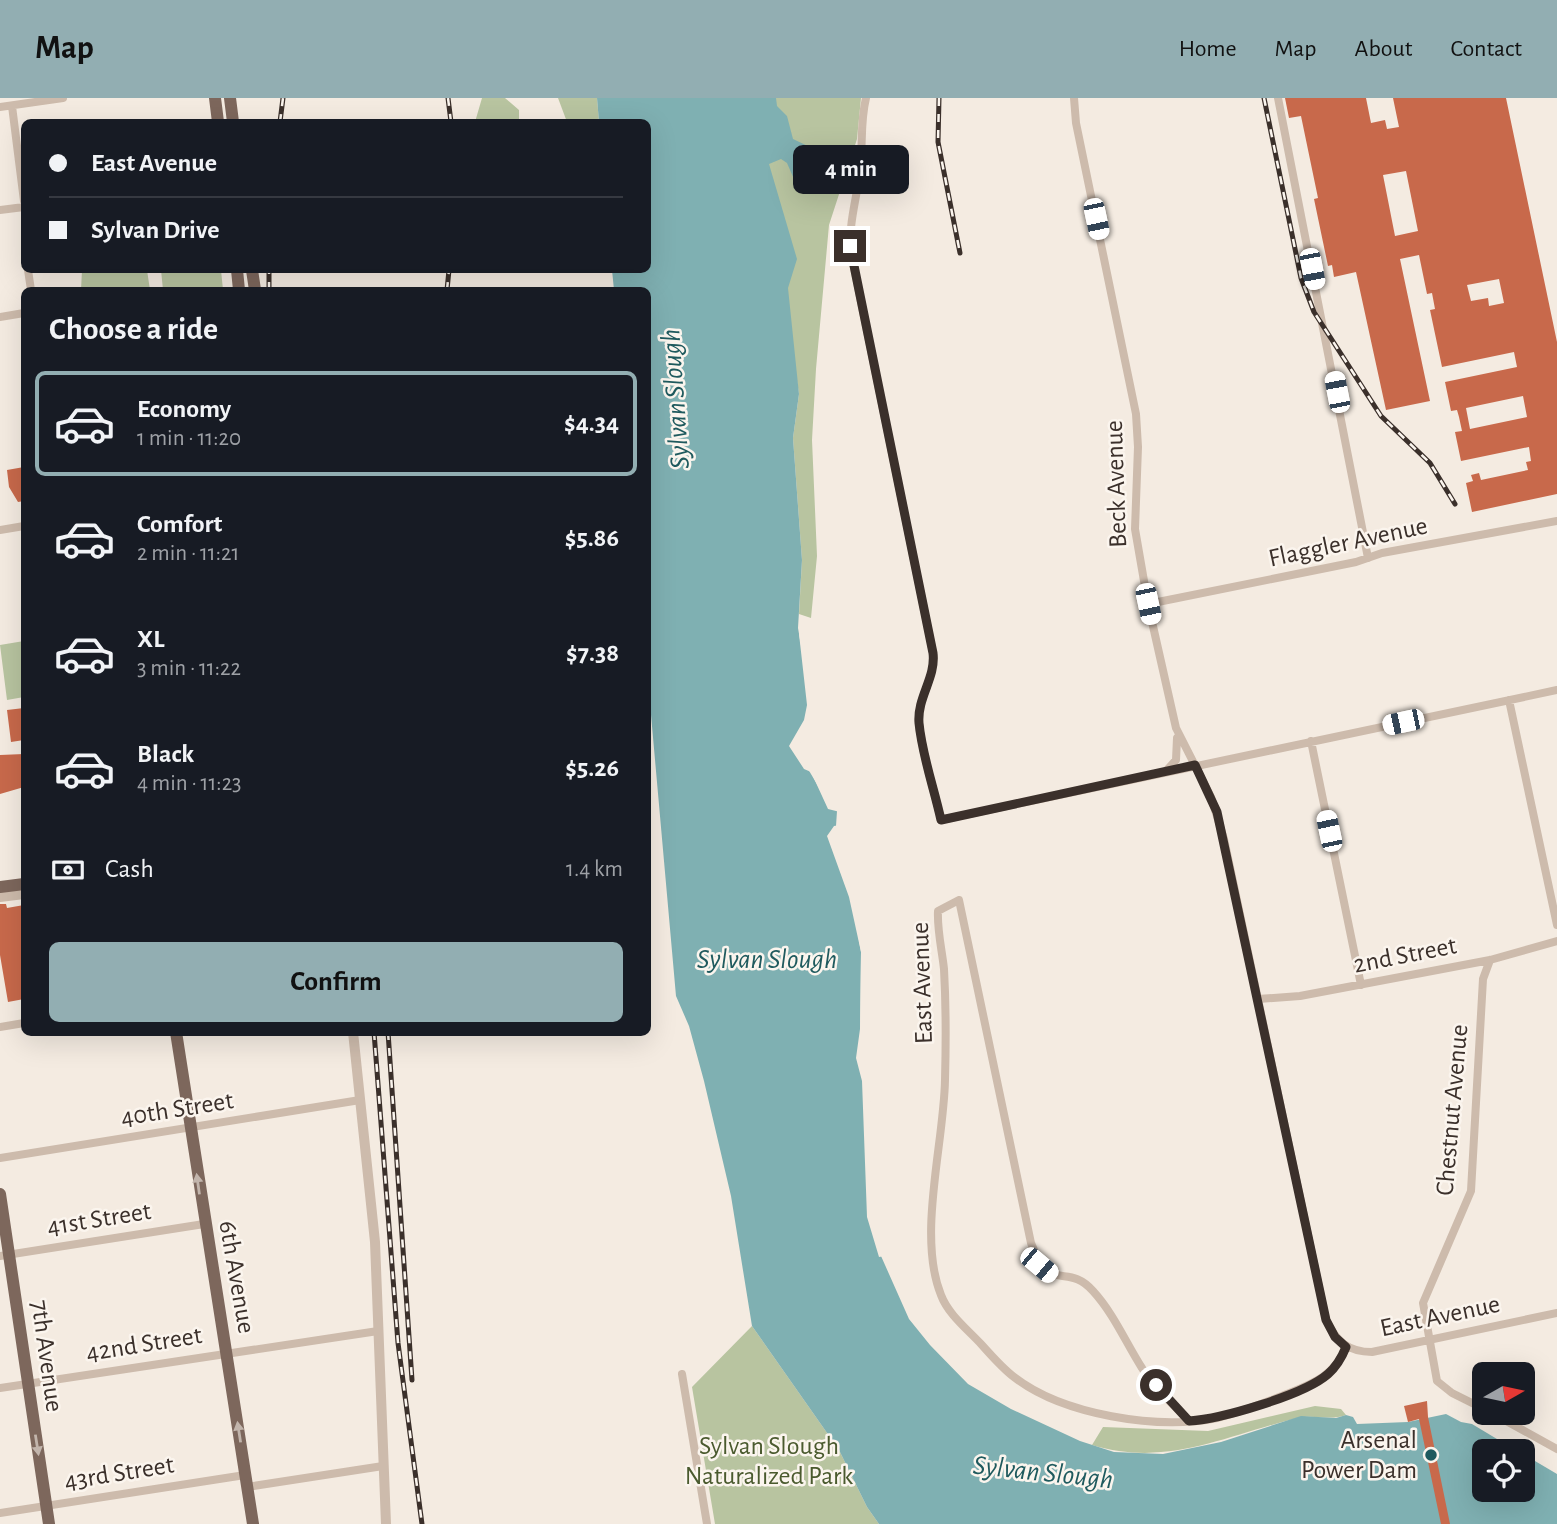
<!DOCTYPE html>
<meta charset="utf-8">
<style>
:root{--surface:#171b24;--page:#242831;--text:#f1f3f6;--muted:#9ea1a6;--line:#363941;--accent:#92aeb2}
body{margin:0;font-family:"Alegreya Sans",sans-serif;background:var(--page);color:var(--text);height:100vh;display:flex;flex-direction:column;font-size:26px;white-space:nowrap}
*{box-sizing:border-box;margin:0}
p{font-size:23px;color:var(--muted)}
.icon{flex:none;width:38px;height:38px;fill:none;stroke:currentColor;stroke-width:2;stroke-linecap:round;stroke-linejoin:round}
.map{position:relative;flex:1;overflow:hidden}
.panel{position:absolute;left:21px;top:189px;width:630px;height:749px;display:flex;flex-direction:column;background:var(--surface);border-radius:10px;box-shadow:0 7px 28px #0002}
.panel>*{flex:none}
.banner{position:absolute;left:21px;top:21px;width:630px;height:154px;border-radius:10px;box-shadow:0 7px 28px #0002;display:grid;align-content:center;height:154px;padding:0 28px;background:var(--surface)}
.needle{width:46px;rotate:81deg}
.controls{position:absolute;left:1472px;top:1264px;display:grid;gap:14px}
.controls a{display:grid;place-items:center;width:63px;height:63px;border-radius:10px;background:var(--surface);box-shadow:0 7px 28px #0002;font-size:35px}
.end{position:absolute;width:32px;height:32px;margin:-16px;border:9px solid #3b302b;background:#fff;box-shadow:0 0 0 4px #fff}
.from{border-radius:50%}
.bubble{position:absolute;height:49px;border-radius:10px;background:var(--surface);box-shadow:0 7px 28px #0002;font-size:23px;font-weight:700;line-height:49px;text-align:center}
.car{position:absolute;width:21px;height:42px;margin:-21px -10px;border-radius:9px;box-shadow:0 0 5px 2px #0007;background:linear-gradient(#fff 24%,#345 0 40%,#fff 0 76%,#345 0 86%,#fff 0)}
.banner b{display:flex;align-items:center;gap:24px;height:66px;font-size:26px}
.banner b+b{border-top:2px solid var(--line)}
.banner i{width:18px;height:18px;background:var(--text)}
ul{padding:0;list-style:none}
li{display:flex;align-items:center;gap:21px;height:105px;margin:0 14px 10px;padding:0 14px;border:4px solid transparent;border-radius:10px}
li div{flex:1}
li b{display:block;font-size:26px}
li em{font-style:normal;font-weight:700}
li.current{border-color:var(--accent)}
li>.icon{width:63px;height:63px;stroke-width:1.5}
h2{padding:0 28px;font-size:32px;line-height:84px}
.pay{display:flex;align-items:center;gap:18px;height:77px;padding:0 28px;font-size:26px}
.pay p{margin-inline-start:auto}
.primary-button{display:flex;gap:14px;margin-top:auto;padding:14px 28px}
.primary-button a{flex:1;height:80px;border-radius:10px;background:var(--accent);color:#111;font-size:28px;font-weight:700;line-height:80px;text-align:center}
header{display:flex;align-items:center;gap:42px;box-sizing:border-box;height:98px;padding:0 35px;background:var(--accent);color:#111}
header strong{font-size:33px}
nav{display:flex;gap:38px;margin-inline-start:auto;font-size:24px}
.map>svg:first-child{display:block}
.green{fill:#b8c4a0}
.water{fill:#7fb0b2}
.pier{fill:#f4ebe1}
.building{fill:#c8694b;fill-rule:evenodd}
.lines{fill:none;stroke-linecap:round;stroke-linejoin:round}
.minor{stroke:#cdbbac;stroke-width:8}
.tertiary{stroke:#cdbbac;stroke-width:10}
.primary{stroke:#7d675c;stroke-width:12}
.rail-casing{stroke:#3b302b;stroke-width:5}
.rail{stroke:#fbf5ee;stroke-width:2.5;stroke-dasharray:8;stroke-linecap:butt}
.oneway{fill:#c2b5ac}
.route{stroke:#3b302b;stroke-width:9}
.poi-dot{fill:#1f5a5e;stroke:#fbf5ee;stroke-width:2.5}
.labels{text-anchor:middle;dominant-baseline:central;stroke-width:5;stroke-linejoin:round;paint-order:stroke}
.street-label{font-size:26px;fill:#3b302b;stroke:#fbf5ee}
.poi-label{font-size:26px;fill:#3b302b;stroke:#fbf5ee;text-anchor:end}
.park-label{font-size:26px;fill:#4a5a2e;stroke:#fbf5ee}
.water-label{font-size:28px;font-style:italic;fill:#1f5a5e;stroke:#fbf5ee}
</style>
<header>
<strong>Map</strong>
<nav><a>Home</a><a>Map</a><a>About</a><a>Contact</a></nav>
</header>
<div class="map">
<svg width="1557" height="1426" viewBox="0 0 1557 1426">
<rect width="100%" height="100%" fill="#f4ebe1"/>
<path class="green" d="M 482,0 L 505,0 L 519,12 L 519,24 L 475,24 Z
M 558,0 L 597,0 L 599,24 L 567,24 Z
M 754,0 L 861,0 L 857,41 L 829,127 L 816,271 L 812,342 L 817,458 L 811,520 L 799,516 L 802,462 L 793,340 L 799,296 Z
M 82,172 L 147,172 L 150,192 L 81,192 Z
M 161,172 L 221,172 L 223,192 L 163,192 Z
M 24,543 L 24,599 L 7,602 L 0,547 Z
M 752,1228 L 839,1352 L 867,1409 L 879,1426 L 715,1426 L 692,1289 Z
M 1315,1308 L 1341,1311 L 1346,1317 C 1330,1323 1314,1316 1298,1320 C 1226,1337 1168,1370 1092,1347 L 1103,1329 L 1208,1333 Z"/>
<path class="water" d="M 597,0 L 776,0 L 777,8 L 787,18 L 793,41 L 814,51 L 820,89 L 797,88 L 787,65 L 781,61 L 769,66 L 797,161 L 788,190 L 799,296 L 793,340 L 802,462 L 798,530 L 808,589 L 809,617 L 795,649 L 824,698 L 837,713 L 836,728 L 831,739 L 852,802 L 861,854 L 860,959 L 867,998 L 871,1097 L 881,1158 L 909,1221 L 930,1247 L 968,1286 L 1011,1311 L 1080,1343 L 1114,1354 L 1163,1356 L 1221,1344 L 1301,1318 L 1336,1320 L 1346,1317 L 1353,1319 L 1357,1326 L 1408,1324 L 1446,1316 L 1461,1324 L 1472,1326 L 1517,1353 L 1484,1353 L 1484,1391 L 1522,1391 L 1523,1356 L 1557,1376 L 1557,1426 L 879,1426 L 867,1409 L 839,1352 L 752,1228 L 731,1098 L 704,983 L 689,928 L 676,898 L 648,583 L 648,192 L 614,192 L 612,172 L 648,172 L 648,24 L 599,24 Z"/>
<path class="pier" d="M 802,535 L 812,588 L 812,617 L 798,650 L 840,714 L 828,711 L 811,674 L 804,671 L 789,648 L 804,622 L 807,607 L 799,536 Z
M 840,727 L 834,739 L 855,801 L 864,853 L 864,959 L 871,997 L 869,1036 L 875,1114 L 885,1158 L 879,1159 L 867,1119 L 862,983 L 856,960 L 860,931 L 861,854 L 849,799 L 827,738 L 834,728 Z"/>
<path class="building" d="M 1285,0 L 1366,0 L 1371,25 L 1385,22 L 1387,31 L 1399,29 L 1393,0 L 1506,0 L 1557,244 L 1557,396 L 1472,414 L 1466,385 L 1473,383 L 1471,377 L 1479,375 L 1481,382 L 1528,372 L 1526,364 L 1531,363 L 1529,349 L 1461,363 L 1455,334 L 1462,333 L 1459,319 L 1457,312 L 1451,313 L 1445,284 L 1517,269 L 1514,254 L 1442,269 L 1430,212 L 1435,211 L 1432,195 L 1427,196 L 1419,157 L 1400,161 L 1430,303 L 1386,312 L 1356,174 L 1334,179 L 1332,167 L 1328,168 L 1314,101 L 1318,100 L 1301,18 L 1289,20 ZM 1406,73 L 1418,133 L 1395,138 L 1383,77 ZM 1499,181 L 1504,205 L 1489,208 L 1488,200 L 1471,203 L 1467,187 ZM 1523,298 L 1527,319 L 1470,331 L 1466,310 Z
M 24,369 L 24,403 L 18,404 L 9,389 L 7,372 Z
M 24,610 L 24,642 L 11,644 L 7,612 Z
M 24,656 L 24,689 L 0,696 L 0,657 Z
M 0,806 L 6,806 L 7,810 L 24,807 L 24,901 L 8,904 L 0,857 Z
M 1427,1303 L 1428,1319 L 1450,1426 L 1441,1426 L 1419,1321 L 1408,1324 L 1404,1308 Z"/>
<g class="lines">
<path class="minor" d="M 866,0 C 860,24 863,47 860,72 C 857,101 848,125 851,155 L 933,555 C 936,580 917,599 919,625 C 922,657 934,691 941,722 L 1557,592
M 1074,0 L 1076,25 L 1136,316 L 1138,349 L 1135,431 L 1148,506 L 1176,630 L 1211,699 L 1224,741 L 1326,1222 C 1336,1243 1348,1254 1372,1254 L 1557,1215
M 1278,0 L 1368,460
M 12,8 L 24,103
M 0,9 L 63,0
M 0,112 L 24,109
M 28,172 L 31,192
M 0,219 L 24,215
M 0,432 L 24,428
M 1148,506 L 1356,464 L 1382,455 L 1557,423
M 1509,602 L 1557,827
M 1311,643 L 1361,887
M 1167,672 L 1176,662 L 1177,640
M 1258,901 L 1300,898 L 1490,862 L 1557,843
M 0,929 L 24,925
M 0,1060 L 360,1002
M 0,1158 L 204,1126
M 682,1276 L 707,1426
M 0,1290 L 378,1233
M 1484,1311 L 1452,1295 L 1437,1283 L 1423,1205 L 1471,1093 L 1483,881 L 1490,862
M 1490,1314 L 1557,1351
M 1189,1323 C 1173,1306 1154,1290 1142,1270 C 1126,1245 1114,1216 1093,1193 C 1066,1163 1051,1198 1031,1145 L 959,802 L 938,813 C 937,832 942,852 944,871 C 946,907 946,945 945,982 C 944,1045 917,1138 941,1197 C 948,1216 967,1231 981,1246 C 991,1257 1002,1270 1014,1279 C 1063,1317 1157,1332 1217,1320 C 1239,1315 1261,1306 1282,1298 C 1309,1287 1335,1279 1346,1249
M 247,1389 L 383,1368
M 0,1415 L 245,1377"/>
<path class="tertiary" d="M 0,799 L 24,796
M 353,934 L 375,1144 L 386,1426"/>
<path class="primary" d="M 215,0 L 218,24
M 230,0 L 233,24
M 237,172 L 239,192
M 252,172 L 255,192
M 0,789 L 24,786
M 176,934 L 253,1426
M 0,1096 L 49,1426"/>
<g class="rail-casing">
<path id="rail" d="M 448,0 L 451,24
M 939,0 L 938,44 L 960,155
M 1264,0 L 1301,180 L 1314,214 L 1381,318 L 1430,365 L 1455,406
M 280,24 L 283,0
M 269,192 L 269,172
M 447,192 L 449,172
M 374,934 L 398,1245 L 422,1426
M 388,934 L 412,1282"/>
</g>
<use href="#rail" class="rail"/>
</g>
<defs><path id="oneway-solid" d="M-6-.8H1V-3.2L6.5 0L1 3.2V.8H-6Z" transform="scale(1.75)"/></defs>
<g class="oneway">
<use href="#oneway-solid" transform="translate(198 1086) rotate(-98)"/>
<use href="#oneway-solid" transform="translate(239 1334) rotate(-99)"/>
<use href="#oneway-solid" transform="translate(37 1347) rotate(81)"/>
</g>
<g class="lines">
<path class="route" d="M 850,148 L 933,555 C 936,580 917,599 919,625 C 922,657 934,690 941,722 L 1195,667 L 1217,714 L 1326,1222 L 1335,1239 L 1346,1249 C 1342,1259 1336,1269 1328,1276 C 1304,1297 1221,1321 1189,1323 L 1156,1287"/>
</g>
<circle class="poi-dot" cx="1431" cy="1357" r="7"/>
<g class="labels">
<g class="street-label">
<text transform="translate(1116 386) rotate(-92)">Beck Avenue</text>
<text transform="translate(1348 444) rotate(-12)">Flaggler Avenue</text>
<text transform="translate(1405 857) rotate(-11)">2nd Street</text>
<text transform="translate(922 885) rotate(-92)">East Avenue</text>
<text transform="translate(177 1011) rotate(-9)">40th Street</text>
<text transform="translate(1452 1012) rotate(-85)">Chestnut Avenue</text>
<text transform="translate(99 1121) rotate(-9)">41st Street</text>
<text transform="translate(237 1179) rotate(80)">6th Avenue</text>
<text transform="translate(1440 1218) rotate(-12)">East Avenue</text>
<text transform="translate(144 1246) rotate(-9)">42nd Street</text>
<text transform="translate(47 1258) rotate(82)">7th Avenue</text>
<text transform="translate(119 1375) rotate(-9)">43rd Street</text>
</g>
<g class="poi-label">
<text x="1417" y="1342">Arsenal<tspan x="1417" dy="30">Power Dam</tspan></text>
</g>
<g class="park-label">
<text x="769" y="1348">Sylvan Slough<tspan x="769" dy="30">Naturalized Park</tspan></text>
</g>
<g class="water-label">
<text transform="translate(676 301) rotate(-94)">Sylvan Slough</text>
<text x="767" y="862">Sylvan Slough</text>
<text transform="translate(1043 1375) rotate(6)">Sylvan Slough</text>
</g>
</g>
</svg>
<div class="controls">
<a><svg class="needle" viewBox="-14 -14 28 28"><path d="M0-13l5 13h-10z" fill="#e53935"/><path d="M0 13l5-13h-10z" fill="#9ea1a6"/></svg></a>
<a><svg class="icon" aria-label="locate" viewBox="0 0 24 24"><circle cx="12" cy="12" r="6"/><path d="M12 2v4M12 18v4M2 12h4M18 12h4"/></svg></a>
</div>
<i class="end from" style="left:1156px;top:1287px"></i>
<i class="end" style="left:850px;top:148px"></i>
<div class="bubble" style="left:793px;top:47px;width:116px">4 min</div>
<i class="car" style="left:1096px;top:121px;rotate:168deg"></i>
<i class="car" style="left:1312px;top:171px;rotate:169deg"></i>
<i class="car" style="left:1337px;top:294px;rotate:349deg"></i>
<i class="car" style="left:1148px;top:506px;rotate:168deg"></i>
<i class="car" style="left:1403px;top:624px;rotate:258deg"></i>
<i class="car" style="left:1329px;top:733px;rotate:348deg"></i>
<i class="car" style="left:1039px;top:1167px;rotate:130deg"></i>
<div class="banner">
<b><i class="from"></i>East Avenue</b>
<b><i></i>Sylvan Drive</b>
</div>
<section class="panel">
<h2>Choose a ride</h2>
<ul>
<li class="current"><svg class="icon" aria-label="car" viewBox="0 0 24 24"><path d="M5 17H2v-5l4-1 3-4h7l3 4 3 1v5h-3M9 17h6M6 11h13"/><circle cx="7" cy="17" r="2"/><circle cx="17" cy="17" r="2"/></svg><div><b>Economy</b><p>1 min · 11:20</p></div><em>$4.34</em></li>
<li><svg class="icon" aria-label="car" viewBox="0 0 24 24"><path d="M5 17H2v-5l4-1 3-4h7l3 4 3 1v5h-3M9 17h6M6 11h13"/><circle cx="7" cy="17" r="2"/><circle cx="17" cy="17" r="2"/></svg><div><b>Comfort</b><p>2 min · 11:21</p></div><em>$5.86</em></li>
<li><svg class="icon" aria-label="car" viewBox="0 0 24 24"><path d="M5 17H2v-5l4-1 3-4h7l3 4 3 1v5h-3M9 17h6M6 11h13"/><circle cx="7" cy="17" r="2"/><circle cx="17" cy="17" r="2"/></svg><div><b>XL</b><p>3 min · 11:22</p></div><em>$7.38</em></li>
<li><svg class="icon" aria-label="car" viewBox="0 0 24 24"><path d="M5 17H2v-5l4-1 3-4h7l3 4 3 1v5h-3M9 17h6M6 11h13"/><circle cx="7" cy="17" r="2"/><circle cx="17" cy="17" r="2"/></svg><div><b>Black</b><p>4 min · 11:23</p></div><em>$5.26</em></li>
</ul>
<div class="pay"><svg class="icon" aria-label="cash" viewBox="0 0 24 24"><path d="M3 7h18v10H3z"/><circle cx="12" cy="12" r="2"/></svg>Cash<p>1.4 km</p></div>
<div class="primary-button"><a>Confirm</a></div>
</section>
</div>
